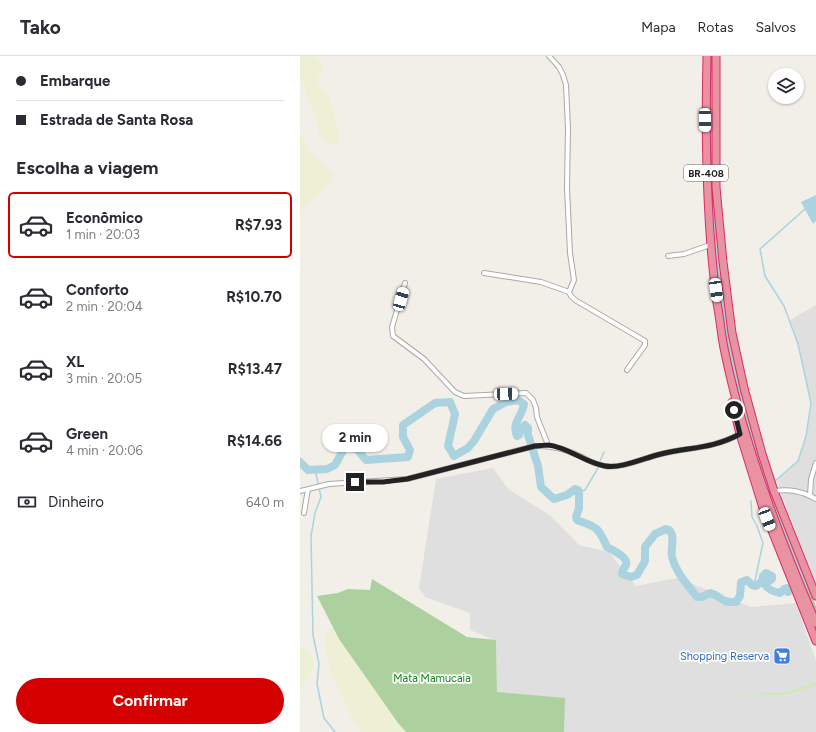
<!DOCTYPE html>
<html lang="pt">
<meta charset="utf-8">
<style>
:root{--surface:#fff;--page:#f2f2f3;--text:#2b2b33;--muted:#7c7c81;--line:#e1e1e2;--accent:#d40000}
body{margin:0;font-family:Figtree,sans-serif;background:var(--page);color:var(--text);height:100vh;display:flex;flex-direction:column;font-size:15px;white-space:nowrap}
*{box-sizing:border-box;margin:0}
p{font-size:13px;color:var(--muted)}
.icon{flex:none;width:22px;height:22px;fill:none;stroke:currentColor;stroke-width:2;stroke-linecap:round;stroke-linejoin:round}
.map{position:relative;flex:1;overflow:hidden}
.sheet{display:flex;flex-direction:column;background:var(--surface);width:300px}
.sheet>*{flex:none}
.hud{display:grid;align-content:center;height:88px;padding:0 16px;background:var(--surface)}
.tools{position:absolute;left:468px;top:12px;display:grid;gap:8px}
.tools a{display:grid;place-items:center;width:36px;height:36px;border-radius:50%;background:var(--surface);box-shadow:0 1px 3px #0004;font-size:20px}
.end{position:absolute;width:18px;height:18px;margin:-9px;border:5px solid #222;background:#fff;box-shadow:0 0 0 2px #fff}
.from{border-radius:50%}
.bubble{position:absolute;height:28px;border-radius:14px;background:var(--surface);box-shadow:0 1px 3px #0004;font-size:13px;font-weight:700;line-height:28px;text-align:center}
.car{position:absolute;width:12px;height:24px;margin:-12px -6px;border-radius:5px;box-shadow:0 0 3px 1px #0007;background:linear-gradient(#fff 24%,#345 0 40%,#fff 0 76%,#345 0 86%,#fff 0)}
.hud b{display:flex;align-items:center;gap:14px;height:38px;font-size:15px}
.hud b+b{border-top:1px solid var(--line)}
.hud i{width:10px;height:10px;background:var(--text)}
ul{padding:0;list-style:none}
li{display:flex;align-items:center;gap:12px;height:66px;margin:0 8px 6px;padding:0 8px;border:2px solid transparent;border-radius:6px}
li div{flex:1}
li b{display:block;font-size:15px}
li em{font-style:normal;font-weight:700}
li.current{border-color:var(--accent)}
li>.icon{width:36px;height:36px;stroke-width:1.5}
h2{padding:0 16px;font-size:18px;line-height:48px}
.pay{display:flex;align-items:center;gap:10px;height:44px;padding:0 16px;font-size:15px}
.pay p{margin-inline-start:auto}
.cta{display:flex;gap:8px;margin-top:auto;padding:8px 16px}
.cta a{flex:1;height:46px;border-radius:24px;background:var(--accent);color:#fff;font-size:16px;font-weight:700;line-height:46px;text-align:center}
header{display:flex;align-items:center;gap:24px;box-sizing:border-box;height:56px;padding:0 20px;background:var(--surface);border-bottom:1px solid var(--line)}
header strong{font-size:19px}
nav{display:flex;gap:22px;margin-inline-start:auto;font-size:14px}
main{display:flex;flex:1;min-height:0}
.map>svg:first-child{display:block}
.residential{fill:#e0dfdf}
.farmland{fill:#eef0d5}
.grass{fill:#cdebb0}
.forest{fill:#add19e}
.water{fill:#aad3df}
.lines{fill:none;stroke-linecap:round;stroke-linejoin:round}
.stream{stroke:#aad3df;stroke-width:1.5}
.river{stroke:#aad3df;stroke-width:8}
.street-casing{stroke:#a9a9a9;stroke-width:6}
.highway-casing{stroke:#dc2a67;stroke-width:9}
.street{stroke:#fff;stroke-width:4}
.highway{stroke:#e892a2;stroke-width:7}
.route{stroke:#222;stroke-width:5}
.labels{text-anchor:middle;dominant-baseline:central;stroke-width:3.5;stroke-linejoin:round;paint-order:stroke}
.shield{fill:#fff;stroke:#646464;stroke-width:1}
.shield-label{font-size:10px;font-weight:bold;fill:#222}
.shop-label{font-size:11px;fill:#366cbe;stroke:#fff;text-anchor:end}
.park-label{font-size:11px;fill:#0c8416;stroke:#fff}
</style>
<header>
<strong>Tako</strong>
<nav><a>Mapa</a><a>Rotas</a><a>Salvos</a></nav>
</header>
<main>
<section class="sheet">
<div class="hud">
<b><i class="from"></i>Embarque</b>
<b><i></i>Estrada de Santa Rosa</b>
</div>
<h2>Escolha a viagem</h2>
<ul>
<li class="current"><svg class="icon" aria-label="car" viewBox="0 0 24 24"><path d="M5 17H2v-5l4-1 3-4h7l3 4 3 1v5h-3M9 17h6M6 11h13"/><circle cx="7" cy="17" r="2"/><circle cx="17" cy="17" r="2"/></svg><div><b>Econômico</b><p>1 min · 20:03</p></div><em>R$7.93</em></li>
<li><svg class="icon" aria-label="car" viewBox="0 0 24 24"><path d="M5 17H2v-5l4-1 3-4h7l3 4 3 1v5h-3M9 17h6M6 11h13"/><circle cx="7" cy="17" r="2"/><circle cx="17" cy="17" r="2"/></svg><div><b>Conforto</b><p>2 min · 20:04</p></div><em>R$10.70</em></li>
<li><svg class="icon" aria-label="car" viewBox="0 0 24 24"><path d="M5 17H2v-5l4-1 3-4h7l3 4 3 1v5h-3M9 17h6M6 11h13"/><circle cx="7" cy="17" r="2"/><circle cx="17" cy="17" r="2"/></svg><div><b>XL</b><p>3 min · 20:05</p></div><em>R$13.47</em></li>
<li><svg class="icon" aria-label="car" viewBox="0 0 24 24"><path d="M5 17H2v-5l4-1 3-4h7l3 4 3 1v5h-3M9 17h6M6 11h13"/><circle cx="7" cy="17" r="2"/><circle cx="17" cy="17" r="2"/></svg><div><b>Green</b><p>4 min · 20:06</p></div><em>R$14.66</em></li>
</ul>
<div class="pay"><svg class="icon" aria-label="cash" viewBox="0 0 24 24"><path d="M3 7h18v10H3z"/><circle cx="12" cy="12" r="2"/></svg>Dinheiro<p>640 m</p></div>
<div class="cta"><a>Confirmar</a></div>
</section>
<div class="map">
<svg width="516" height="676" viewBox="0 0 516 676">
<rect width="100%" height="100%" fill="#f2efe9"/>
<path class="residential" d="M 516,249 L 516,529 L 476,424 L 498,405 L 506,380 L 511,347 L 498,288 L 490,264 Z
M 193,412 L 208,433 L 251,460 L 279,489 L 309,496 L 336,530 L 377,522 L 451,551 L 496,547 L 504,571 L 516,605 L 516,676 L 260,676 L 197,636 L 196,585 L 170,574 L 170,557 L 125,541 L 119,532 L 136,423 Z"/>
<path class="farmland" d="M 0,0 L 15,0 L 24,12 L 16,24 L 28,41 L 33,54 L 39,79 L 39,86 L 35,89 L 26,87 L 19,78 L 17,65 L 9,47 L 5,34 L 0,26 Z
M 0,75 L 9,95 L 34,119 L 33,125 L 3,151 L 0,156 Z
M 33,572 L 39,583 L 98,667 L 106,676 L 61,676 L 50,659 L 29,612 L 25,585 L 26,577 Z
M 0,589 L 13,603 L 14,610 L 0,637 Z"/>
<path class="grass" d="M 516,626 L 516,629 L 489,638 L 480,639 L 423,638 L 482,637 L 491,635 Z"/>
<path class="forest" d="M 411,0 L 415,0 C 414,41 412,83 413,124 C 415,195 424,267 441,336 C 459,410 488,480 516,550 L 516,562 C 487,489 456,416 438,339 C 426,291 417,240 413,190 C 407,127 409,63 411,0 Z
M 72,523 L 167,581 L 196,584 L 197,636 L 265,642 L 264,676 L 106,676 L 98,667 L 39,583 L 17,540 L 38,537 L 48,533 L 70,534 Z"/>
<path class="water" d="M 516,139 L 516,165 L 513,168 L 501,146 Z"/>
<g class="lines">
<path class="stream" d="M 413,24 C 409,120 413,208 432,303 C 436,322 440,341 445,359 C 462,418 485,475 507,532
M 300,405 L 304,396
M 15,413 L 21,441 L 15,457 L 11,480 L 13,579 L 19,608 L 17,628 L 24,662 L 35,676
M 476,424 L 498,405 L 506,380 L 511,347 L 498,288 L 484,250 L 465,220 L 460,193 L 505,153
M 279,436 L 285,434 L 298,412
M 451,445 L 452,461 L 457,470 L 463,487 L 454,529"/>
<path class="river" d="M 0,406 L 8,414 L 27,413 L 35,409 L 45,391 L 57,393 L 66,404 L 108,401 L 110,394 L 103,381 L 103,369 L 135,347 L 150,346 L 155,358 L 148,390 L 154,400 L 168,392 L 174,385 L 193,353 L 206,346 L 218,344 L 224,348 C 223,359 211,367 217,380 L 219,379 L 221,373 L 225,369 L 228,372 L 228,379 L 238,410 L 241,431 L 254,443 L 267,439 L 275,433 L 278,434 L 279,436 L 279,452 L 276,461 L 277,464 C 297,471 298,471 307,491 C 312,494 329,501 326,509 C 324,513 322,513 322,518 L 331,521 L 337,519 L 345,505 L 345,491 L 355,478 L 366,473 L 369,474 C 376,480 370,492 372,501 C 376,517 387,528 397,541 L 402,541 L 410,537 C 423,540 419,547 436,546 L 440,540 L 441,526 L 447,524 L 452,529 L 456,530 L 462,525 L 463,520 L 466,517 L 472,520 L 472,523 L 465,528 C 467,534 475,536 480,537 L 484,533 L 487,532 L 488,536"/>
<g class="street-casing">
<path id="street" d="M 249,0 L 259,11 L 263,19 L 266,29 L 268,72 L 267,132 L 270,197 L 274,224 L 269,236 L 271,240 L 275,244 L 345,285 L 345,289 L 327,314
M 368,200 L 384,198 L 410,189
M 184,217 L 241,226 L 269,236
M 105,227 L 92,271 L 93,280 L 124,303 L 155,336 L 164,340 L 226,337 L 233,344 L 236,352 L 237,361 L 248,389
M 0,435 L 29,428 L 107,423 L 235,390 C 254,389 266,394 282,401 C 289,405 297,409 305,410 C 321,413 344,402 361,398 C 390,391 412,393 440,378
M 474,435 C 490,433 502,435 516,443
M 510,440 L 511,423 L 516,407
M 4,457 L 8,433"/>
</g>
<g class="highway-casing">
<path id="highway" d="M 407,0 C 405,83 406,165 417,247 C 420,262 421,277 424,292 C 443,386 478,479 516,567
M 416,0 L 416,131 L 423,206 L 432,277 L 444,332 L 462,398 L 474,435 L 516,540
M 432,346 L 440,378 L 463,452 L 516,585"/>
</g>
<use href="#street" class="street"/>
<use href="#highway" class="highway"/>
</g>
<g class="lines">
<path class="route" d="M 55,426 L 83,426 L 107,423 L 235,390 C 239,390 244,389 248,389 C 268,391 285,407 305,410 C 321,413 344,402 361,398 C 390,391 412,393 440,378 L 434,354"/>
</g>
<defs>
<g id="supermarket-square" transform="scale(0.9)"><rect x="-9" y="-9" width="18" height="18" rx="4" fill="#3f7fe0" stroke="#fff"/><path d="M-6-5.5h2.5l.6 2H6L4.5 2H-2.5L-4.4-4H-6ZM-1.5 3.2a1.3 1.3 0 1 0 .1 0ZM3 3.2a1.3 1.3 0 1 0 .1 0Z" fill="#fff"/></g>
</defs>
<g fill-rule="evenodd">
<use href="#supermarket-square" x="482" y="600"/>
</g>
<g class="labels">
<rect class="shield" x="384" y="109" width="44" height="16" rx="3"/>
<g class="shield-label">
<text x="406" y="117">BR-408</text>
</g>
<g class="shop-label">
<text x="469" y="600">Shopping Reserva</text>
</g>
<g class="park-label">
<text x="132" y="622">Mata Mamucaia</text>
</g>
</g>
</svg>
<div class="tools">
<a><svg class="icon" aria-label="layers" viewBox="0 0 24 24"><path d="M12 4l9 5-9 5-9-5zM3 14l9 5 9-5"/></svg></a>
</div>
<i class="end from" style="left:434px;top:354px"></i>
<i class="end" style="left:55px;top:426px"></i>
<div class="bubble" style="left:22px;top:368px;width:66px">2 min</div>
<i class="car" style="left:405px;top:64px;rotate:179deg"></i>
<i class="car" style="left:416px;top:234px;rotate:172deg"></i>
<i class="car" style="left:101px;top:243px;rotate:16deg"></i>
<i class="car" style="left:206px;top:338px;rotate:88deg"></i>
<i class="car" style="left:467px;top:463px;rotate:159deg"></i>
</div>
</main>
